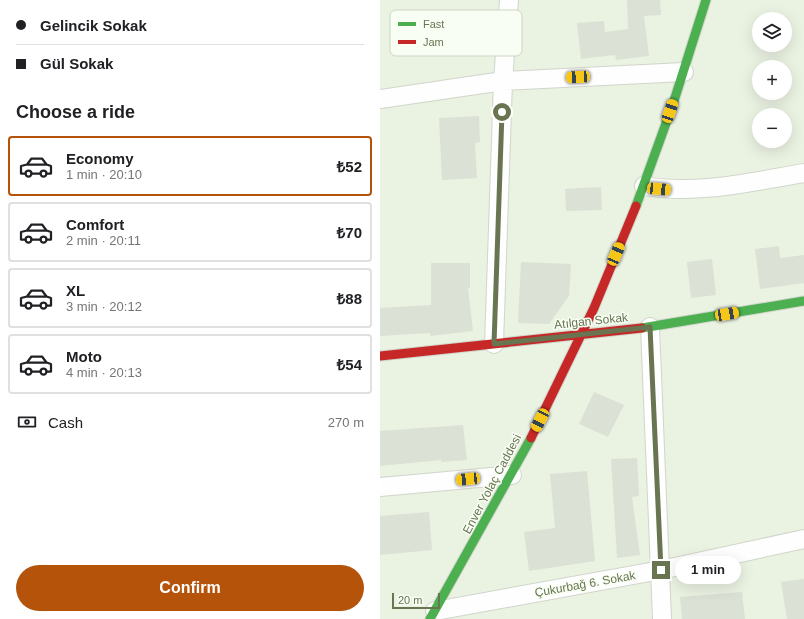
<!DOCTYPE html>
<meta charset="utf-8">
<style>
:root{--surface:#fff;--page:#f6f6f6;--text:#202124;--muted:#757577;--line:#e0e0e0;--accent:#b45309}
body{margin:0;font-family:Arial,sans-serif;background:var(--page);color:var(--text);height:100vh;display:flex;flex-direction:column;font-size:15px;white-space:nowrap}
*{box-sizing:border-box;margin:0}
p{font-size:13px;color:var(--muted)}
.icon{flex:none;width:22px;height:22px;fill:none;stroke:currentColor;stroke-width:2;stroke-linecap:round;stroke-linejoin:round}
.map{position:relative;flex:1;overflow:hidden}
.side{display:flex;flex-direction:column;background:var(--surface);width:380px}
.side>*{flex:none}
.guide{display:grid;align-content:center;height:88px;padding:0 16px;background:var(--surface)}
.tools{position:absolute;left:372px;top:12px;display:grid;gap:8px}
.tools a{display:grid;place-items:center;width:40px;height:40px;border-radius:50%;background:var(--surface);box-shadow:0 4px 16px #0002;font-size:20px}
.scale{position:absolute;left:12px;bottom:10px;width:48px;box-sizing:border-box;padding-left:4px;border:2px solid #697551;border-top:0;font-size:11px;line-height:14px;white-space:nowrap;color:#697551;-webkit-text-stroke:3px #f8fef4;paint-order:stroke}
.end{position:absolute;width:18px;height:18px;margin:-9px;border:5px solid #697551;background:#fff;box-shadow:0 0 0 2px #fff}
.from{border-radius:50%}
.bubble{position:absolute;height:28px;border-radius:14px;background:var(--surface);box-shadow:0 4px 16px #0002;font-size:13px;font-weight:600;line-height:28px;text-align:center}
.car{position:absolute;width:12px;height:24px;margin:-12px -6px;border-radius:5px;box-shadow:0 0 3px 1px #0007;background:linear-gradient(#f5c518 24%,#345 0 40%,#f5c518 0 76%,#345 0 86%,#f5c518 0)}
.guide b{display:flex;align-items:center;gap:14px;height:38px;font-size:15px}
.guide b+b{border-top:1px solid var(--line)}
.guide i{width:10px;height:10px;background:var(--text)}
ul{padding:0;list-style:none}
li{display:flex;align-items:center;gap:12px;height:60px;margin:0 8px 6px;padding:0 8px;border:2px solid var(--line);border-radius:4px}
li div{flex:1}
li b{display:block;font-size:15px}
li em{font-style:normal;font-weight:600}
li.current{border-color:var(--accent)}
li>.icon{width:36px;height:36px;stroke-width:1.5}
h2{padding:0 16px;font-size:18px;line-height:48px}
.pay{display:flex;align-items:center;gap:10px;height:44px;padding:0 16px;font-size:15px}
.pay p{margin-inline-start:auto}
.cta{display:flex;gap:8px;margin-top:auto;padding:8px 16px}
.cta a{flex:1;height:46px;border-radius:24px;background:var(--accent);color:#fff;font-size:16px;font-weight:600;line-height:46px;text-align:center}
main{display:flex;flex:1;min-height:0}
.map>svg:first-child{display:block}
.residential{fill:#eaf2e2;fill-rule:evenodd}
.building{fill:#dce1d5}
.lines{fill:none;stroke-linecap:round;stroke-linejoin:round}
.street-casing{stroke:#d1d5cb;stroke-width:20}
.fast-casing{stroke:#d0d5ca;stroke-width:11}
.jam-casing{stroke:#d0d5ca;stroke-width:11}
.street{stroke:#fdfefd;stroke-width:18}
.fast{stroke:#4caf50;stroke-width:9}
.jam{stroke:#c62828;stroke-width:9}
.route{stroke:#697551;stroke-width:5}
.labels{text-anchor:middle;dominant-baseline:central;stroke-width:3;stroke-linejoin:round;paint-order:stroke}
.street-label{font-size:12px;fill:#697551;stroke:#f8fef4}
.key{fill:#f8fef4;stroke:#cdd5c3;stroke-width:1}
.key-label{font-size:11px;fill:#697551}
</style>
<main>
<section class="side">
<div class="guide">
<b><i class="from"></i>Gelincik Sokak</b>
<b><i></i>Gül Sokak</b>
</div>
<h2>Choose a ride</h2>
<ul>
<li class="current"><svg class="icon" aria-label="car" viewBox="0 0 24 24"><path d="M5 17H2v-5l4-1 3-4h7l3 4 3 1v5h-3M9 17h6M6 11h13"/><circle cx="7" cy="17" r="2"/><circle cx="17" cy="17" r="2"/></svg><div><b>Economy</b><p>1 min · 20:10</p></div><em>₺52</em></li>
<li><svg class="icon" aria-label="car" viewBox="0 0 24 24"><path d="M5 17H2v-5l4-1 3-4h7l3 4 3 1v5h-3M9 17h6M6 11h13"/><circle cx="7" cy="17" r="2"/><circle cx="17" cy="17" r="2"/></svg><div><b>Comfort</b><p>2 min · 20:11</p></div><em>₺70</em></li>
<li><svg class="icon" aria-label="car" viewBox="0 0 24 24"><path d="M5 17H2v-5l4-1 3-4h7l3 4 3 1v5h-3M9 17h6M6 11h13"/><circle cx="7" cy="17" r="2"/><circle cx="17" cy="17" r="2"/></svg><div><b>XL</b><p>3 min · 20:12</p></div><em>₺88</em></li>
<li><svg class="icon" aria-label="car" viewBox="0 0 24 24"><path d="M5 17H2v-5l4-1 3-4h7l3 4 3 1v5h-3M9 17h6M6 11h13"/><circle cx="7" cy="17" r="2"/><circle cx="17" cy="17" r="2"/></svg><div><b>Moto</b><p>4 min · 20:13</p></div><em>₺54</em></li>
</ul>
<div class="pay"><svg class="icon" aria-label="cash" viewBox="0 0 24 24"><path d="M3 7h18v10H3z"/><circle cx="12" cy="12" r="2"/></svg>Cash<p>270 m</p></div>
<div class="cta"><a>Confirm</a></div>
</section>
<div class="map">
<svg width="424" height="619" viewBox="0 0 424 619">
<rect width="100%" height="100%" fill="#f4f8f0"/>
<path class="residential" d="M 0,0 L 424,0 L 424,619 L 0,619 ZM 379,19 L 405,19 L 405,45 L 379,45 ZM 379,67 L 405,67 L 405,93 L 379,93 ZM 379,115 L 405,115 L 405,141 L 379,141 Z"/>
<path class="building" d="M 247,0 L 280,0 L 281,15 L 264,16 L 269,56 L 236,60 L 235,55 L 201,59 L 197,23 L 224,21 L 225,32 L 248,29 Z
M 99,116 L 100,142 L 95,143 L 97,178 L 62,180 L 59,118 Z
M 221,187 L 222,210 L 186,211 L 185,189 Z
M 399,246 L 400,258 L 424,255 L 424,283 L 380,289 L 375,249 Z
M 332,259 L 336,295 L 311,298 L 307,262 Z
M 141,262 L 191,264 L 189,296 L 169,324 L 138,323 Z
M 51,263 L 90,263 L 90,288 L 88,288 L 93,331 L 50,336 L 50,333 L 0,336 L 0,308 L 51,305 Z
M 214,392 L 244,405 L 228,437 L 199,424 Z
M 83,425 L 87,460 L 61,462 L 61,460 L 0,466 L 0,431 Z
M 257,458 L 259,496 L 252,497 L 260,555 L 237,558 L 231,459 Z
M 207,471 L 215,561 L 149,571 L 144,532 L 175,528 L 170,474 Z
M 49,512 L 52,550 L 0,555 L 0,516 Z
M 424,579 L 424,619 L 407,619 L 401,582 Z
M 362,592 L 365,619 L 302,619 L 300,597 Z"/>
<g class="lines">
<g class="street-casing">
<path id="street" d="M 0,99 L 123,81 L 304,72
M 264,186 C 318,195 370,182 424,173
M 270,327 L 282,619
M 114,344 L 123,81 L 129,0
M 0,487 L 132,475
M 55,611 L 281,570 L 424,539"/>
</g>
<g class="fast-casing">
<path id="fast" d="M 256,206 L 293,104 L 326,0
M 262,328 L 424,301
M 50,619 L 151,438"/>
</g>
<g class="jam-casing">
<path id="jam" d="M 0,356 L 262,328
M 151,438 L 214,308 L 256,206"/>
</g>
<use href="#street" class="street"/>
<use href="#fast" class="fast"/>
<use href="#jam" class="jam"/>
</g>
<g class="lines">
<path class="route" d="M 122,112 L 114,344 L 270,327 L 281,570"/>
</g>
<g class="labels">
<g class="street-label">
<text transform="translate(211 321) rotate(-6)">Atılgan Sokak</text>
<text transform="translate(112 484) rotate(-62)">Enver Yolaç Caddesi</text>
<text transform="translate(205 584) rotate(-10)">Çukurbağ 6. Sokak</text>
</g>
</g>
<rect x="10" y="10" width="132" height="46" rx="6" class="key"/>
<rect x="18" y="22" width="18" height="4" fill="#4caf50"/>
<rect x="18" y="40" width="18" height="4" fill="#c62828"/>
<g class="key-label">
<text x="43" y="28">Fast</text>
<text x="43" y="46">Jam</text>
</g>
</svg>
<div class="tools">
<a><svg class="icon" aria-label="layers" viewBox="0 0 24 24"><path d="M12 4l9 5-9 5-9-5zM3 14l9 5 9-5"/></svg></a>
<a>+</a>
<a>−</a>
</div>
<div class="scale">20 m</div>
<i class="end from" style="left:122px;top:112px"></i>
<i class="end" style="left:281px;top:570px"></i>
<div class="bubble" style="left:295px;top:556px;width:66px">1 min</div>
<i class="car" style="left:198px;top:77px;rotate:267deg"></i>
<i class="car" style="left:290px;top:111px;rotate:19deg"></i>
<i class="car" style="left:279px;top:189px;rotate:95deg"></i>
<i class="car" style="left:236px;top:254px;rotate:23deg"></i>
<i class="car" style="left:347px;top:314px;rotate:80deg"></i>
<i class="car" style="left:160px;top:420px;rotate:207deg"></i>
<i class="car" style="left:88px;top:479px;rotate:265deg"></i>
</div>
</main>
